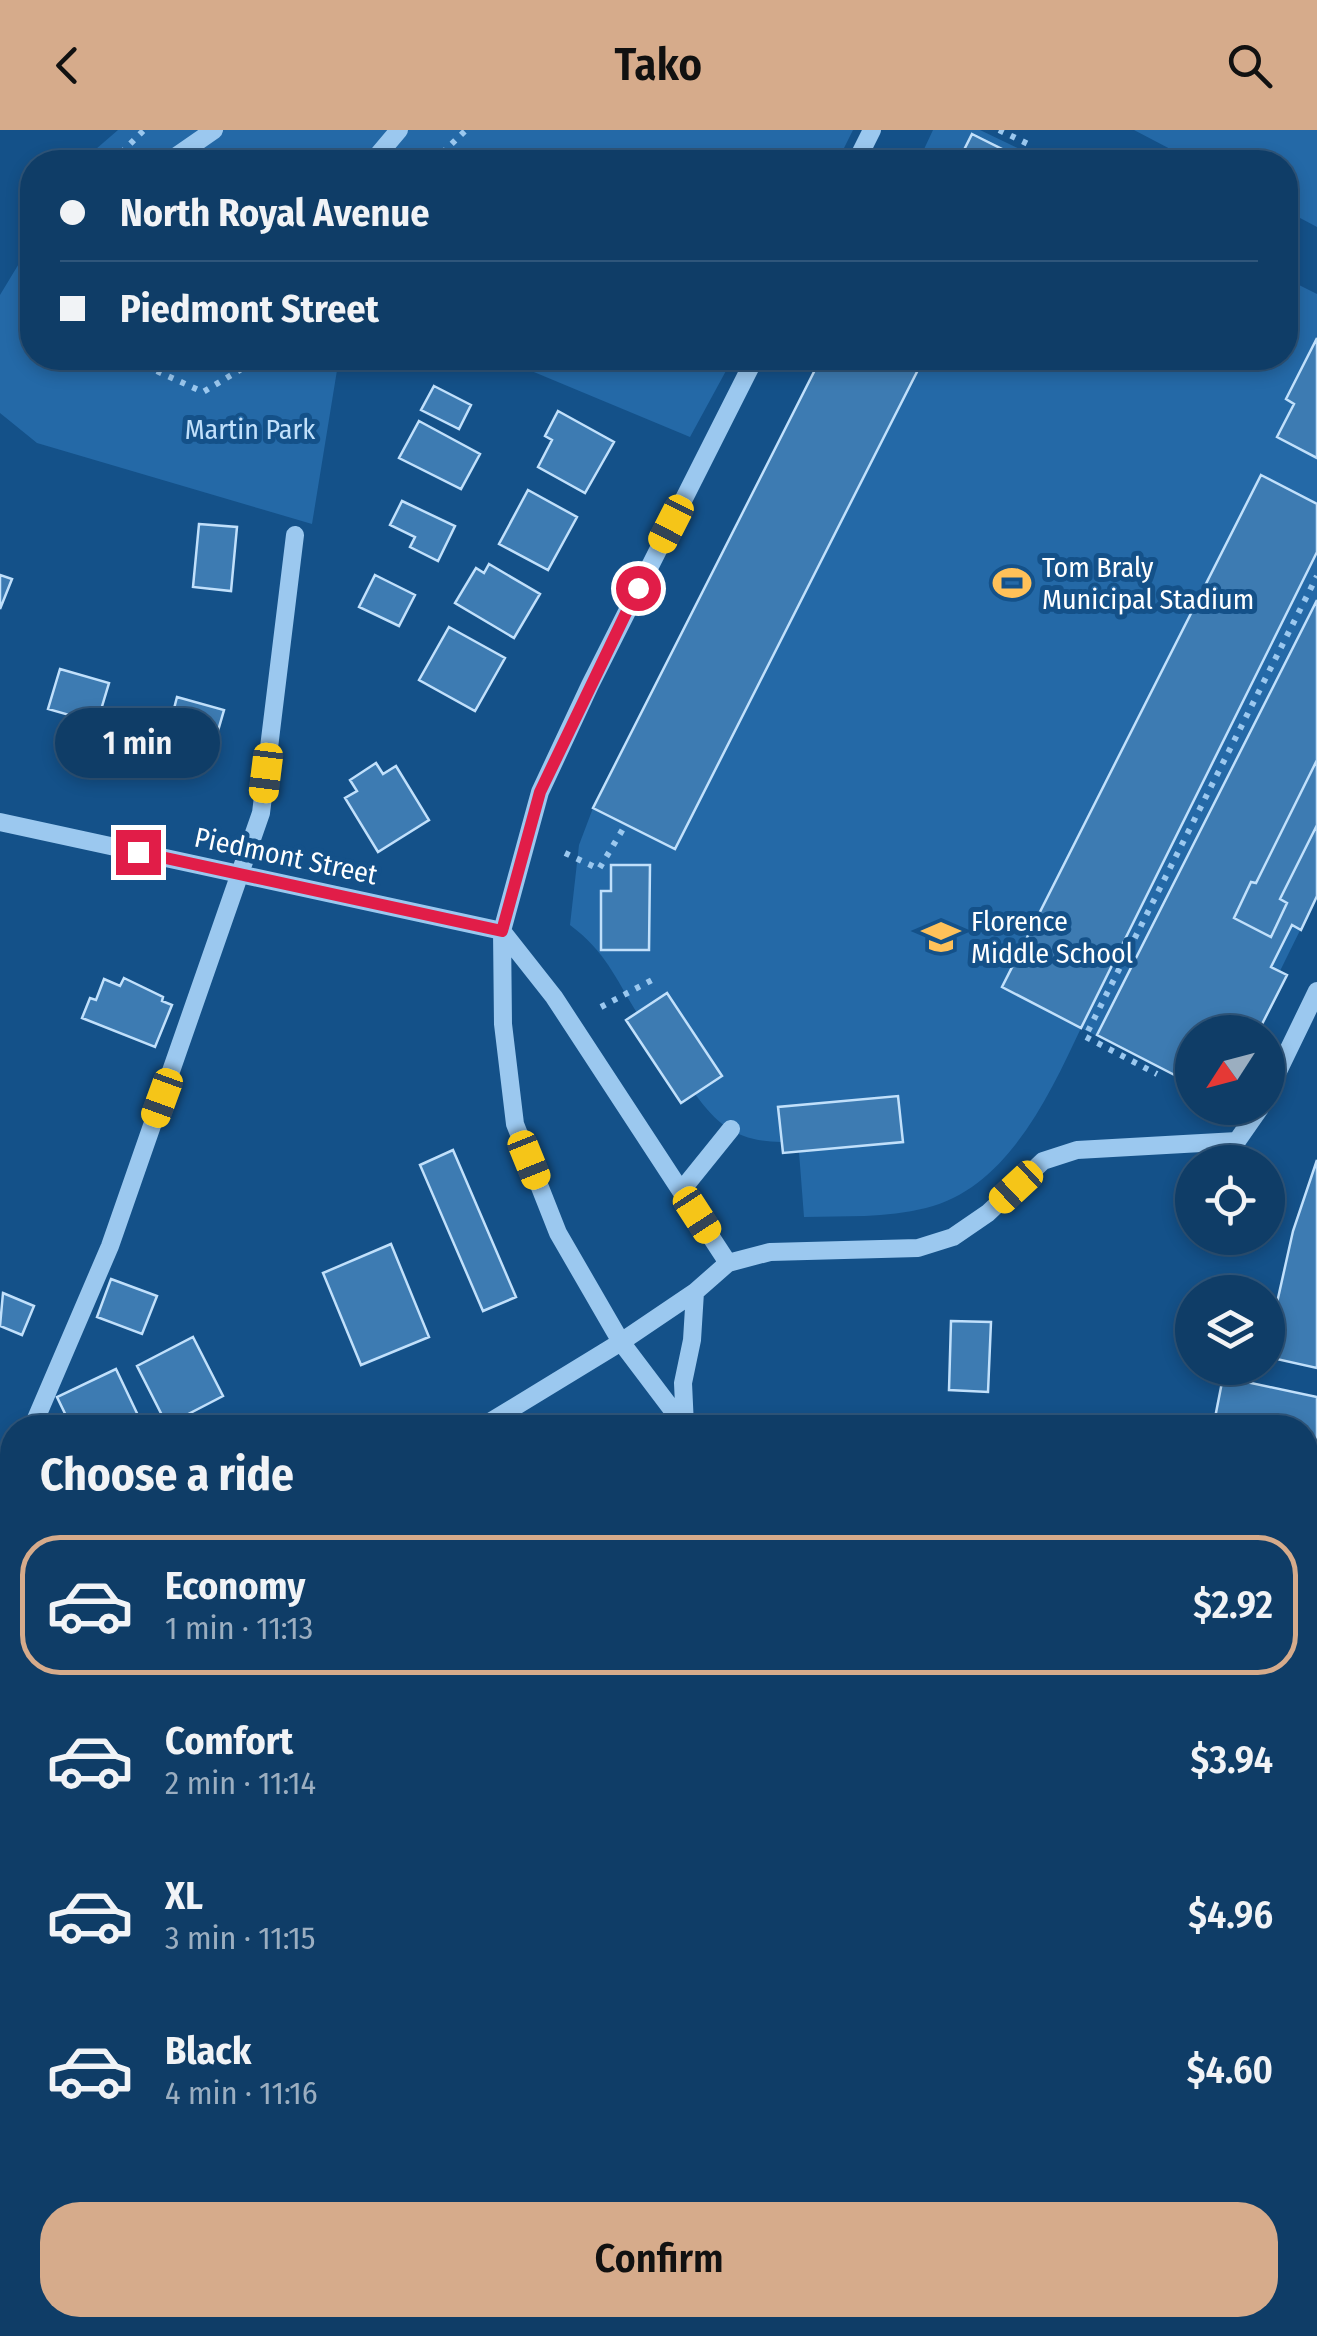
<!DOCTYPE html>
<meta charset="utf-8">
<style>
:root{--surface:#0f3d67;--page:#18446d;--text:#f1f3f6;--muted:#9baec0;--line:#2f567b;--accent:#d6ab8b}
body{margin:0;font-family:"Fira Sans Condensed",sans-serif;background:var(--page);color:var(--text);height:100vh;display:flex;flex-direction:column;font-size:38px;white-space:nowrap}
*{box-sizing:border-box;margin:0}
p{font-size:32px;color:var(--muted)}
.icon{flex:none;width:55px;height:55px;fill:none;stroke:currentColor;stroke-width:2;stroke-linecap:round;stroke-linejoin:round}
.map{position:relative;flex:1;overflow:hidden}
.details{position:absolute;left:0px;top:1285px;width:1318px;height:922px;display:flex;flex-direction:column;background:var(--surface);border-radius:40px 40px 0 0;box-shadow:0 5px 15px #0003,0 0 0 2px var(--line)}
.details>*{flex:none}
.banner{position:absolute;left:20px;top:20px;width:1278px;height:220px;border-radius:40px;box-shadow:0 5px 15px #0003,0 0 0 2px var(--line);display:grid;align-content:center;height:220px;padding:0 40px;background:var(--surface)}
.needle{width:65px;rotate:234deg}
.tools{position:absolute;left:1175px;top:885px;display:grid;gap:20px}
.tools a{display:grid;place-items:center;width:110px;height:110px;border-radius:50%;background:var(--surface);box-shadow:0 5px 15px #0003,0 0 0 2px var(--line);font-size:50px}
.end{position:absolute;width:45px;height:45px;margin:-22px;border:12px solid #e11d48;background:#fff;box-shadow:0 0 0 5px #fff}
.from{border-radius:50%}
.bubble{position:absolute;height:70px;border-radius:35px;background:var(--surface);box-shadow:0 5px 15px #0003,0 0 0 2px var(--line);font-size:32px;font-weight:600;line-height:70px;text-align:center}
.car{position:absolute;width:30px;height:60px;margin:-30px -15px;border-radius:12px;box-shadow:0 0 8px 2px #0007;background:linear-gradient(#f5c518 24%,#345 0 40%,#f5c518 0 76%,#345 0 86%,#f5c518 0)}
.banner b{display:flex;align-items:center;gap:35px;height:95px;font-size:38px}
.banner b+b{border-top:2px solid var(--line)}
.banner i{width:25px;height:25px;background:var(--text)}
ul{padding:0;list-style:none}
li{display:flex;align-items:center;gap:30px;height:140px;margin:0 20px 15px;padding:0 20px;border:5px solid transparent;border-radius:40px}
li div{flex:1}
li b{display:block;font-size:38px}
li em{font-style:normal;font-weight:600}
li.on{border-color:var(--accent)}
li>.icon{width:90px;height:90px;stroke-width:1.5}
h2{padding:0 40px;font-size:45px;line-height:120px}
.action{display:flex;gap:20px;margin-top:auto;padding:20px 40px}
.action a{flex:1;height:115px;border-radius:40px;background:var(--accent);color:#111;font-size:40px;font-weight:600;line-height:115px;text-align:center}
header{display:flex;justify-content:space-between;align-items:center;height:130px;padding:0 40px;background:var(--accent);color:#111;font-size:45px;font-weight:600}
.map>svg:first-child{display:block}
.green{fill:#2469a7}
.building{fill:#3d7bb2;stroke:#c1e0fb;stroke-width:2.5}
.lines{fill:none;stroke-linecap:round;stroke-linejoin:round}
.path{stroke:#9bc8ef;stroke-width:6;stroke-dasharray:5 8;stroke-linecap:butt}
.minor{stroke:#9bc8ef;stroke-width:18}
.route{stroke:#e11d48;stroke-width:12}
.labels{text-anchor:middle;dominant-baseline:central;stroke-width:10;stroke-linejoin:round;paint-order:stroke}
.park-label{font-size:28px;fill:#c1e0fb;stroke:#145189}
.poi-label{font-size:28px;fill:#fff;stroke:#145189;text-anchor:start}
.street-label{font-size:28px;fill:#fff;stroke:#145189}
</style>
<header><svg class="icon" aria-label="back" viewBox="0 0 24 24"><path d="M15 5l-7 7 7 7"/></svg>Tako<svg class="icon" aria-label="search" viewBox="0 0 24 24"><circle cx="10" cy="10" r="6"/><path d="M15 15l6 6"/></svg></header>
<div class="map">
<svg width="1317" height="2206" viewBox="0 0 1317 2206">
<rect width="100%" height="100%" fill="#145189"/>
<path class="green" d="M 118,0 L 853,0 L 837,32 L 81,32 Z
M 933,0 L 980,0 L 1047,32 L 918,32 Z
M 1134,0 L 1317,0 L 1317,97 L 1285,80 L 1285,32 L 1195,32 Z
M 32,112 L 32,228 L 339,228 L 312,394 L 37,313 L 0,283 L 0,165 Z
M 1285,148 L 1317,164 L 1317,766 L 1280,841 L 1287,845 L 1258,902 L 1192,902 L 1192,954 L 1081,898 C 1049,966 1007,1058 926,1078 C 886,1088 844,1086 804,1087 L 799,1022 L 783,1023 L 781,1012 C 739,1011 720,998 695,964 L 681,973 L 626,890 L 637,883 C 615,847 605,821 570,795 L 579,715 L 593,678 L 821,228 L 1285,228 Z
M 500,228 L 733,228 L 690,307 Z"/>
<path class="building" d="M 972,4 L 1024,30 L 1023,32 L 958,32 Z
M 1317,208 L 1317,328 L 1277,307 L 1294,274 L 1286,269 Z
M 821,228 L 924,228 L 675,719 L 593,678 Z
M 434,256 L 471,275 L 459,299 L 421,280 Z
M 558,281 L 614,312 L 585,363 L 538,337 L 552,310 L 545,306 Z
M 419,291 L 480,324 L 461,359 L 399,328 Z
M 1261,345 L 1317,374 L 1317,422 L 1081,898 L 1002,857 Z
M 528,360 L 577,387 L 548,440 L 499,414 Z
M 402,371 L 455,396 L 438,431 L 410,417 L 415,407 L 390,395 Z
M 199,394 L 237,397 L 231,461 L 193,457 Z
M 489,434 L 540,464 L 514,508 L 455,473 L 476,438 L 484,443 Z
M 0,445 L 12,449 L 0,479 Z
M 375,445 L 415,465 L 399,496 L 359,477 Z
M 1317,470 L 1317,766 L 1301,800 L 1292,795 L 1271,837 L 1287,845 L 1258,902 L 1192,902 L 1192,954 L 1097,905 Z
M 449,497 L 505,528 L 475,581 L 419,550 Z
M 60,539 L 109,553 L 97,593 L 48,579 Z
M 177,567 L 224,580 L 213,618 L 167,606 Z
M 1317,630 L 1317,695 L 1280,769 L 1287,773 L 1271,807 L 1234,788 L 1251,752 L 1256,753 Z
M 376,633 L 383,644 L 396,636 L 429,690 L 378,722 L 345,668 L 357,661 L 350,650 Z
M 611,735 L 650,735 L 649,820 L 601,820 L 601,761 L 611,761 Z
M 124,848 L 163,867 L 162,871 L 172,875 L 155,917 L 82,888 L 90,868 L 96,870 L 104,849 L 120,856 Z
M 667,863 L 722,946 L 681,973 L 626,890 Z
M 898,966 L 903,1012 L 783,1023 L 778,977 Z
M 453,1020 L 516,1167 L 483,1181 L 420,1035 Z
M 1317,1030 L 1317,1238 L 1268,1227 L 1268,1213 L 1293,1101 Z
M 391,1114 L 429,1207 L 361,1235 L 323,1143 Z
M 111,1149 L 157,1166 L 142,1204 L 97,1187 Z
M 3,1163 L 34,1176 L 22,1205 L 0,1196 Z
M 951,1191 L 991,1192 L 988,1262 L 949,1260 Z
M 193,1207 L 223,1266 L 167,1295 L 137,1236 Z
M 116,1239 L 144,1298 L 72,1298 L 57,1267 Z
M 1223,1247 L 1317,1267 L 1317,1561 L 1305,1559 L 1305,1298 L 1213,1298 Z
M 10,1635 L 12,1639 L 12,1759 L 0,1767 L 0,1641 Z
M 1317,2102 L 1317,2146 L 1308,2147 L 1305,2103 Z
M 86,2195 L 89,2206 L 63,2206 L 62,2198 Z
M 244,2195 L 328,2195 L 331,2206 L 247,2206 Z
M 825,2195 L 869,2195 L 826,2202 Z
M 1089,2195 L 1142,2196 L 1142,2206 L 1078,2206 L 1089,2205 Z
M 618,2200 L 670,2200 L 670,2206 L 618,2206 Z"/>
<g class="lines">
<path class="path" d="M 999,0 L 1028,14
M 905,31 L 905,32
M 112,32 L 144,0
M 433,32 L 466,0
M 135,228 L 139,233 L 203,262 L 260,228
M 565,723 L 599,739 L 623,699
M 601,877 L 652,850
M 1088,901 L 1317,446
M 1086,907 L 1157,944"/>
<path class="minor" d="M 168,32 L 214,0
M 372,32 L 399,0
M 856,32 L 872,0
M 0,692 L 502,801 L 554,867 L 728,1133
M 1268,962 L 1317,861
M 681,1061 L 731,999
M 685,1296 L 683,1253 L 692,1210 L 695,1162
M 32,1298 L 110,1116 L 261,683 L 295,405
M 480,1298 L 621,1212 L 695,1162 L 728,1133 L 770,1122 L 918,1118 L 953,1107 L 988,1083 L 1043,1031 L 1077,1020 L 1237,1011 L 1260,978
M 686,1298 L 621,1212 L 558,1103 L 515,994 L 503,894 L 502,801 L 540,662 L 590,555 L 755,228
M 0,1381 L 12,1348
M 0,1538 L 12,1534
M 1305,1699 L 1317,1699
M 1000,2195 L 1000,2206
M 414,2206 L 437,2195"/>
</g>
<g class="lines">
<path class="route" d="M 138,722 L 502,801 L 540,662 L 638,458"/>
</g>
<defs>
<g id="stadium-bare" transform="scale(3)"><path d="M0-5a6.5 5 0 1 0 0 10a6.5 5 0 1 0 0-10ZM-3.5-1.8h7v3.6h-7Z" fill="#ffc159" stroke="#145189" stroke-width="2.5" paint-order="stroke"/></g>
<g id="school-bare" transform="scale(3)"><path d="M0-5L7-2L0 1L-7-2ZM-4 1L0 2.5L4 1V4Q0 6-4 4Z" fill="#ffc159" stroke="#145189" stroke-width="2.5" paint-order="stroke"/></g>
</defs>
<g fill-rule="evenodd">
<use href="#stadium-bare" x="1012" y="453"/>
<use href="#school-bare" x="941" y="807"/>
</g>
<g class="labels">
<g class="park-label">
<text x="250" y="299">Martin Park</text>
</g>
<g class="poi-label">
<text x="1042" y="437">Tom Braly<tspan x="1042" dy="32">Municipal Stadium</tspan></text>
<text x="971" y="791">Florence<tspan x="971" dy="32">Middle School</tspan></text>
</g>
<g class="street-label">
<text transform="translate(286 726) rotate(12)">Piedmont Street</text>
</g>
</g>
</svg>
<div class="tools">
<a><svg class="needle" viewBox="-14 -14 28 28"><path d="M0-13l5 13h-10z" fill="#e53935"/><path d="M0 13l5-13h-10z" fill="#9baec0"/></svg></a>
<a><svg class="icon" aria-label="locate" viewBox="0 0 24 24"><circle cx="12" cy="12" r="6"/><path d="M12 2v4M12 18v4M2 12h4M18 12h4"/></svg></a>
<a><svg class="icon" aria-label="layers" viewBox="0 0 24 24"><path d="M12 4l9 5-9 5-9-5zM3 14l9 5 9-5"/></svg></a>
</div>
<i class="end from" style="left:638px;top:458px"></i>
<i class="end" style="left:138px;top:722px"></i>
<div class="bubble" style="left:55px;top:578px;width:165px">1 min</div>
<i class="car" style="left:671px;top:394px;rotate:207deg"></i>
<i class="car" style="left:266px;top:643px;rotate:187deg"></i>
<i class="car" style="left:162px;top:968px;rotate:200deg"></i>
<i class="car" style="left:529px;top:1030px;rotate:158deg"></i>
<i class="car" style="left:1016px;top:1057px;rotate:227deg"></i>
<i class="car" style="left:697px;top:1085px;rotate:147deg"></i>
<div class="banner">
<b><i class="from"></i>North Royal Avenue</b>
<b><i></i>Piedmont Street</b>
</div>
<section class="details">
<h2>Choose a ride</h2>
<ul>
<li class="on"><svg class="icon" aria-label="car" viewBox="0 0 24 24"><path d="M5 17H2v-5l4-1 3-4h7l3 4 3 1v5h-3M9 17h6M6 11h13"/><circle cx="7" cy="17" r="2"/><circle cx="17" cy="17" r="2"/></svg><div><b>Economy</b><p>1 min · 11:13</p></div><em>$2.92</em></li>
<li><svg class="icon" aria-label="car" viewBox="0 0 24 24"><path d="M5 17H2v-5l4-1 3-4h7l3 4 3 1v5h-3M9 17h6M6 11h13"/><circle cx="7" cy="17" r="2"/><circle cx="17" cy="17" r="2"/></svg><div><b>Comfort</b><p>2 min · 11:14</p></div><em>$3.94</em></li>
<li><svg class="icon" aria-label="car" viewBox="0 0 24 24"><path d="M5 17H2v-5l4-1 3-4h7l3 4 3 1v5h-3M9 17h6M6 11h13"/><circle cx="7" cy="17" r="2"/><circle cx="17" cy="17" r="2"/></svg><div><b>XL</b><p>3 min · 11:15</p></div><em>$4.96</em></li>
<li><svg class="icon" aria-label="car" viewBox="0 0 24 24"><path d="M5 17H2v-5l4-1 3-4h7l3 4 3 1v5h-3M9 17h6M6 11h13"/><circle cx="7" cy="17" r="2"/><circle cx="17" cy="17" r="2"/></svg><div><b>Black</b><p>4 min · 11:16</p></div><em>$4.60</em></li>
</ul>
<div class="action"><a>Confirm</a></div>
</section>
</div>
